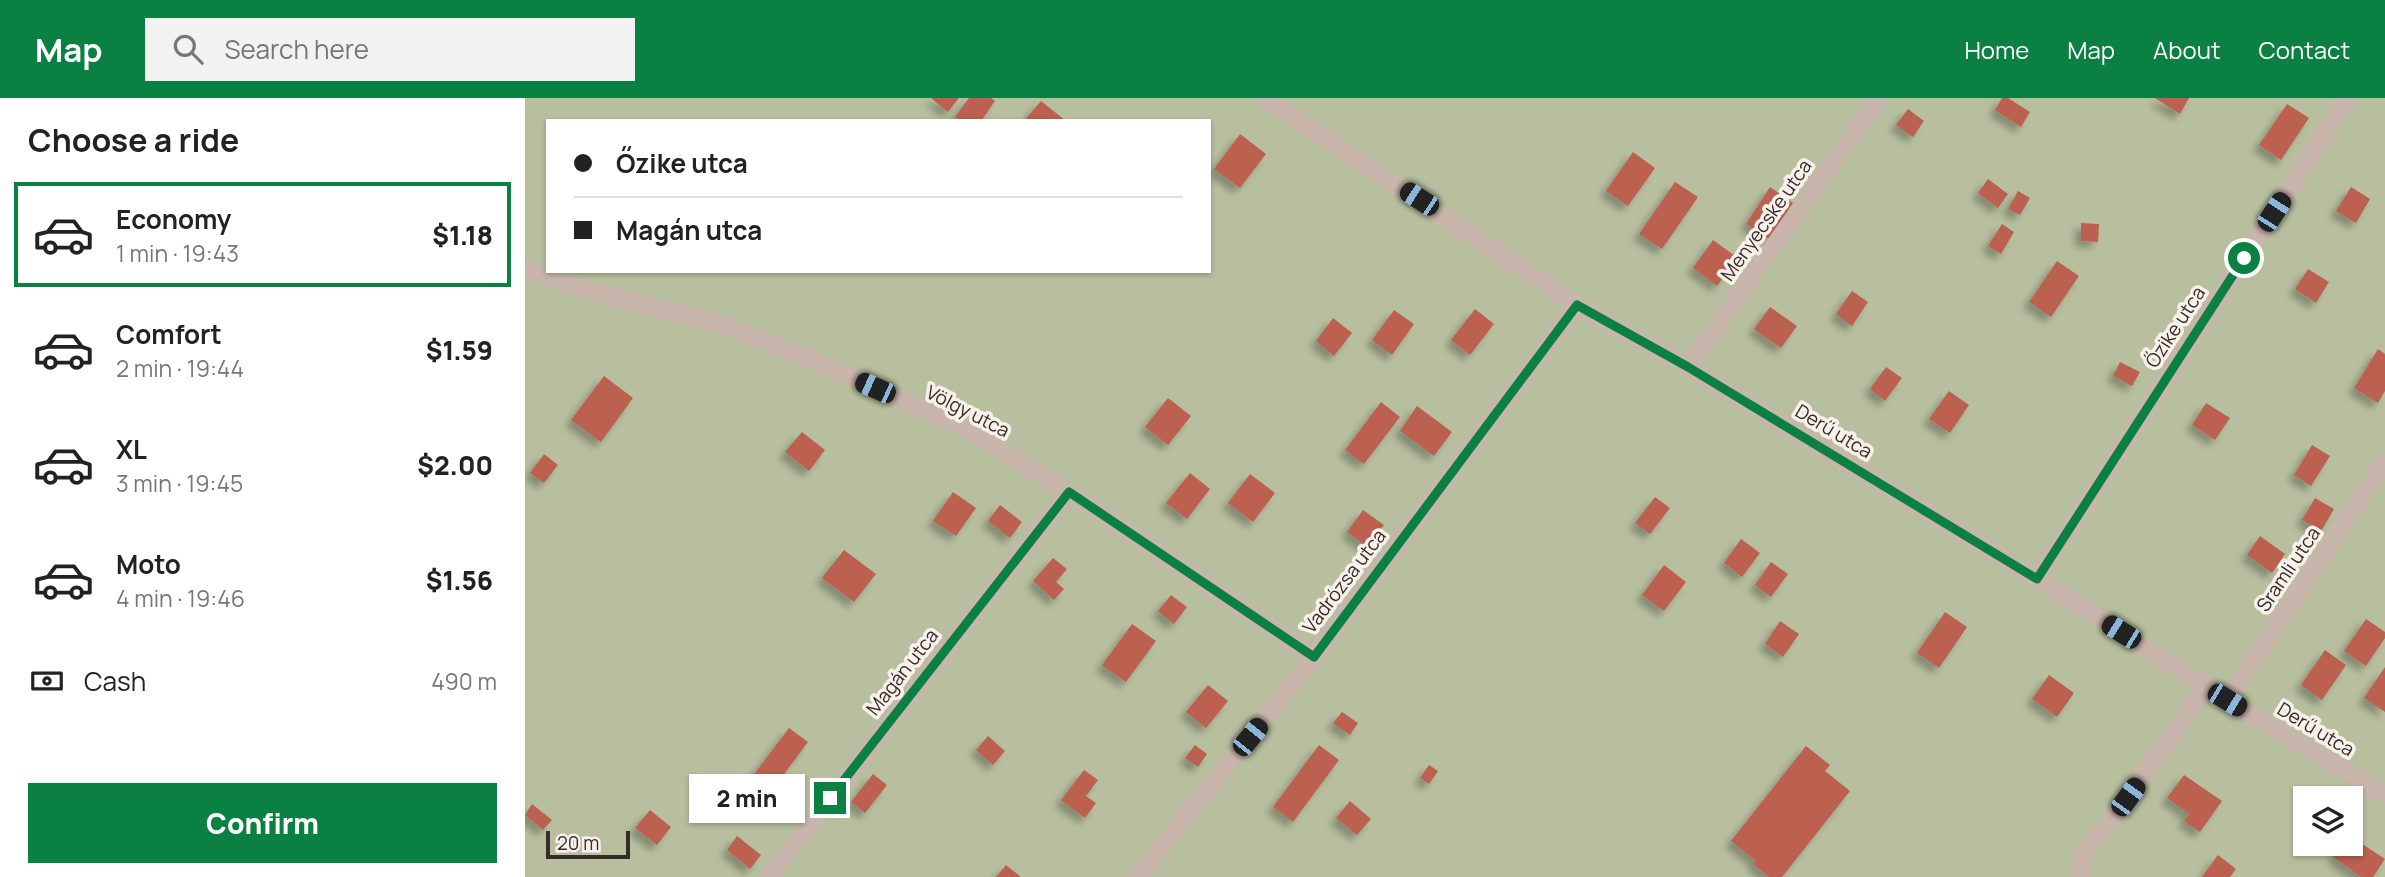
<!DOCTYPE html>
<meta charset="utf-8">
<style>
:root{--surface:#fff;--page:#f2f2f2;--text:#222;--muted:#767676;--line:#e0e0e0;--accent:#0b8043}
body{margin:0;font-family:Manrope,sans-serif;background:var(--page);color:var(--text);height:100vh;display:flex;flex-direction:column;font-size:26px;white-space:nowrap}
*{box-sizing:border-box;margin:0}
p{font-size:23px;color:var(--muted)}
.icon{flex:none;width:38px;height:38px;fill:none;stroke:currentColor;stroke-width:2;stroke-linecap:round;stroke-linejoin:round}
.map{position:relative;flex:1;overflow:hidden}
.details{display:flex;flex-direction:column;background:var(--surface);width:525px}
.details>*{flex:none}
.top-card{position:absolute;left:21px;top:21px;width:665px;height:154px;border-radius:0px;box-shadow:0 2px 5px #0004;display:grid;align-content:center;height:154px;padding:0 28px;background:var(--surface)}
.buttons{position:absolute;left:1768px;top:688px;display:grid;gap:14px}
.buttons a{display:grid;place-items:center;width:70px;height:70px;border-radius:0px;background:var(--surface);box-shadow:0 2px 5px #0004;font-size:35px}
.scale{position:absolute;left:21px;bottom:18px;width:84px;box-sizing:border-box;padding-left:7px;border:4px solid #362c29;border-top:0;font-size:19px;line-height:24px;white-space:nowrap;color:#362c29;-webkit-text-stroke:5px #f8f0ea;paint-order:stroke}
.end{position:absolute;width:32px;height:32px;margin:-16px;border:9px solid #0b8043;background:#fff;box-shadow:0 0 0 4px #fff}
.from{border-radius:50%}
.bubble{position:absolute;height:49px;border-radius:0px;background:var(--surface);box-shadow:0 2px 5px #0004;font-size:23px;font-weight:800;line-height:49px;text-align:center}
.car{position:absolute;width:21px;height:42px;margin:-21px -10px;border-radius:9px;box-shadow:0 0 5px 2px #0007;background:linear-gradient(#222 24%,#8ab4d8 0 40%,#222 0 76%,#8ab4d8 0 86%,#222 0)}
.top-card b{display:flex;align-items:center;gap:24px;height:66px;font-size:26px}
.top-card b+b{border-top:2px solid var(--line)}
.top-card i{width:18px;height:18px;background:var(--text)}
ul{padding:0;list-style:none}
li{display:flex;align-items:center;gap:21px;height:105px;margin:0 14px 10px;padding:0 14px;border:4px solid transparent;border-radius:0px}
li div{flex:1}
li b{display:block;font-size:26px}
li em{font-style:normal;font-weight:800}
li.on{border-color:var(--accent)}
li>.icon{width:63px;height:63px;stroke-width:1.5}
h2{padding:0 28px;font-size:32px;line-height:84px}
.pay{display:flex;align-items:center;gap:18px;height:77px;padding:0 28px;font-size:26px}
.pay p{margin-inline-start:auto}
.action{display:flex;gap:14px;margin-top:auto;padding:14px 28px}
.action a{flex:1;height:80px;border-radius:0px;background:var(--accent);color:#fff;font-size:28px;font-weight:800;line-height:80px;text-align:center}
header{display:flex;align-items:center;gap:42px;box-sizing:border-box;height:98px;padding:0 35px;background:var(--accent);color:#fff}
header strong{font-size:33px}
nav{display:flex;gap:38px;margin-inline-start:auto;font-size:24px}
.search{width:490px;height:63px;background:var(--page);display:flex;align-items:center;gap:18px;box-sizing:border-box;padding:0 24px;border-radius:0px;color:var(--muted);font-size:26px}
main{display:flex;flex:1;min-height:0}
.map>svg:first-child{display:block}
.green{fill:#b7bf9f;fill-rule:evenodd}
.building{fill:#bc6050;filter:url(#shadow)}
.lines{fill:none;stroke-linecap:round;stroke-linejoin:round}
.minor{stroke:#c8b5ab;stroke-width:18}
.route{stroke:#0b8043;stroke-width:9}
.labels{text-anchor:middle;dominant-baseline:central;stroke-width:7;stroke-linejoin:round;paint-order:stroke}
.street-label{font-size:19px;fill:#362c29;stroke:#f8f0ea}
</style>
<header>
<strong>Map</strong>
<div class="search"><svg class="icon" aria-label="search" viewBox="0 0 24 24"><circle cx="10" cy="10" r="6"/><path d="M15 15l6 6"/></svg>Search here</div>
<nav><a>Home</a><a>Map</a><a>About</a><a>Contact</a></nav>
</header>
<main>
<section class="details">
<h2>Choose a ride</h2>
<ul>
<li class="on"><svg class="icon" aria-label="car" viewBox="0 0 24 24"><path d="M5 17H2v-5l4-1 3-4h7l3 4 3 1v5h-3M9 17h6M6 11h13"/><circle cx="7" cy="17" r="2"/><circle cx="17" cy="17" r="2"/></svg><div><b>Economy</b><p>1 min · 19:43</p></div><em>$1.18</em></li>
<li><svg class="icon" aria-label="car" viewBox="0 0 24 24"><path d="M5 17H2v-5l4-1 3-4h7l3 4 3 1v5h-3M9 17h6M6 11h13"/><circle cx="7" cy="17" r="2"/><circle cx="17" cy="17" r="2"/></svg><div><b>Comfort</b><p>2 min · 19:44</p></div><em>$1.59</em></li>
<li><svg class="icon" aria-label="car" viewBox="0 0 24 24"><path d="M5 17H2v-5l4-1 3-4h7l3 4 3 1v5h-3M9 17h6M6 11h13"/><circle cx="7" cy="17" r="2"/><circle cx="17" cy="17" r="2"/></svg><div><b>XL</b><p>3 min · 19:45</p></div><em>$2.00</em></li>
<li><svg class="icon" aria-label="car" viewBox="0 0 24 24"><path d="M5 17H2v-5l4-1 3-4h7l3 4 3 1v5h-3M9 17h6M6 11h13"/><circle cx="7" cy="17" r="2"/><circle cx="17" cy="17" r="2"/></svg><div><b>Moto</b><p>4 min · 19:46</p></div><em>$1.56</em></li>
</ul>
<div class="pay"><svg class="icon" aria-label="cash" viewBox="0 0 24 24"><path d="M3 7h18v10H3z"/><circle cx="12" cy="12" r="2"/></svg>Cash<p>490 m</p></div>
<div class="action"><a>Confirm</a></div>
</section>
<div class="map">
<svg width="1860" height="779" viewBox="0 0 1860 779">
<defs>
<filter id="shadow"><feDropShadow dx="-6" dy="6" stdDeviation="3.5" flood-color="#0004"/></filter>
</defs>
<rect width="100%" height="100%" fill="#f1e6de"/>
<path class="green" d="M 0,0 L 1860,0 L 1860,779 L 0,779 ZM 23,23 L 684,23 L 684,173 L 23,173 ZM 1780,700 L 1825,700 L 1825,746 L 1780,746 Z"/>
<path class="building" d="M 406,0 L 434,0 L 423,14 Z
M 444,0 L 466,0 L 470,3 L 456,23 L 435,23 L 430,19 Z
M 1477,0 L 1483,0 L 1505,14 L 1496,29 L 1470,12 Z
M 1630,0 L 1664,0 L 1655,16 Z
M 516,3 L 541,23 L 499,23 Z
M 1762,6 L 1784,20 L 1756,62 L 1734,47 Z
M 1383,11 L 1399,23 L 1388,39 L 1371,27 Z
M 715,36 L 741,56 L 715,90 L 689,71 Z
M 1108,54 L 1130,70 L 1103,108 L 1081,93 Z
M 1463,81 L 1483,96 L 1473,110 L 1453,95 Z
M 1150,84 L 1173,99 L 1137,151 L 1114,136 Z
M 1245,89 L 1268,105 L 1245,141 L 1221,126 Z
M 1826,89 L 1845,101 L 1831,125 L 1811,113 Z
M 1493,93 L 1505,100 L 1495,117 L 1483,111 Z
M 1556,125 L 1574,126 L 1573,144 L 1556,143 Z
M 1477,126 L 1489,134 L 1476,156 L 1463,148 Z
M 1188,142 L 1213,160 L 1192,188 L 1168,170 Z
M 1532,163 L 1554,178 L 1526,219 L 1504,204 Z
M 1783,171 L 1804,184 L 1791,205 L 1770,191 Z
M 1327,193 L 1343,204 L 1327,228 L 1311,216 Z
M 1245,209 L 1272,228 L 1256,250 L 1229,231 Z
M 950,211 L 969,226 L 945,257 L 926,242 Z
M 869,212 L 889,226 L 867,257 L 847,242 Z
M 808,220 L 827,235 L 809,258 L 791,243 Z
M 1853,251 L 1860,256 L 1860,293 L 1853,305 L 1829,290 Z
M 1595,264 L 1615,274 L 1607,288 L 1588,278 Z
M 1361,269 L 1377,280 L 1360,303 L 1345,291 Z
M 79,278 L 108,300 L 76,344 L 46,322 Z
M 1424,293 L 1444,307 L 1425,335 L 1404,321 Z
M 643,300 L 666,318 L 643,347 L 620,329 Z
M 856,304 L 875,319 L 839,366 L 820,352 Z
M 1681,305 L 1705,320 L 1690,342 L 1667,327 Z
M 892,308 L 927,334 L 909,358 L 875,333 Z
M 277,334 L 300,352 L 284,373 L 260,354 Z
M 1787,347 L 1805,358 L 1786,388 L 1769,377 Z
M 19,356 L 33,367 L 19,385 L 5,375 Z
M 665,375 L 685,391 L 662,421 L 641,405 Z
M 725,376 L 750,395 L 728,424 L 703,405 Z
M 428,394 L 451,410 L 431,438 L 408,423 Z
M 1130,399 L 1145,410 L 1125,436 L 1110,425 Z
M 1790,400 L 1809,411 L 1796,433 L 1777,422 Z
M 475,407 L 497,424 L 485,440 L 463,423 Z
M 838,412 L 859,427 L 842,449 L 822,434 Z
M 1735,438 L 1760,456 L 1747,475 L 1722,457 Z
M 1216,441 L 1235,455 L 1217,479 L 1199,465 Z
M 319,452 L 351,476 L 329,504 L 297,480 Z
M 528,460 L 542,471 L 531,484 L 539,491 L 529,502 L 508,483 Z
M 1246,464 L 1263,476 L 1246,499 L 1230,487 Z
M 1139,467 L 1161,484 L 1139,513 L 1117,497 Z
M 646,497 L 662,509 L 649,526 L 633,513 Z
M 1420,514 L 1442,529 L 1414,570 L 1392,555 Z
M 1841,521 L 1860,534 L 1860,540 L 1841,568 L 1819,553 Z
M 1255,523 L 1274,536 L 1258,559 L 1240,546 Z
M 607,526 L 631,543 L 601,584 L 577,567 Z
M 1800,552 L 1821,567 L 1797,602 L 1776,587 Z
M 1860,569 L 1860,614 L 1839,600 Z
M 1524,577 L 1549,595 L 1532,619 L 1507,601 Z
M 683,587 L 703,603 L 681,630 L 661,614 Z
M 817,614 L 833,625 L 825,637 L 808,625 Z
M 264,630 L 283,644 L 259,676 L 263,679 L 244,704 L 221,687 Z
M 463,638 L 480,653 L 468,667 L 451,652 Z
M 670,647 L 682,656 L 673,669 L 660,660 Z
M 794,647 L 814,662 L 768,724 L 748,709 Z
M 1281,648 L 1305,667 L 1300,673 L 1325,693 L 1257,779 L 1244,779 L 1228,766 L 1231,763 L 1206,743 Z
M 904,667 L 913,673 L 904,686 L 895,680 Z
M 559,672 L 573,682 L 561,698 L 571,705 L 560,720 L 536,702 Z
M 348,676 L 362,687 L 340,715 L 326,704 Z
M 1659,677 L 1697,703 L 1675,734 L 1659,723 L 1664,716 L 1642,700 Z
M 825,703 L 846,721 L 832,737 L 811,720 Z
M 7,706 L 27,722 L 18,732 L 0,717 Z
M 125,712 L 146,729 L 132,747 L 110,730 Z
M 212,738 L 236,757 L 225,771 L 202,752 Z
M 1825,738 L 1860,761 L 1848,779 L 1836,779 L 1808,759 L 1817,746 L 1825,746 Z
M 1693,757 L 1711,771 L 1705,779 L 1677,779 Z
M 481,767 L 496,779 L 471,779 Z"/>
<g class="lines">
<path class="minor" d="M 739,0 L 1052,207 L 1163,269 L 1512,481 L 1702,602 L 1860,697
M 0,170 L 33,184 L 198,227 L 282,260 L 441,331 L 544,394 L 789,559
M 1163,269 L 1354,0
M 1512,481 L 1823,0
M 1702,602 L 1860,364
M 244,779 L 544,394
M 612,779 L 789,559 L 1052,207
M 1555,779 L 1557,759 L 1567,743 L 1584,724 L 1642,645 L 1681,587"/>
</g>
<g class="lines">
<path class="route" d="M 305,700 L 544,394 L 789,559 L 1052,207 L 1163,269 L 1512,481 L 1719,160"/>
</g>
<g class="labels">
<g class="street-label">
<text transform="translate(1241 122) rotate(-55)">Menyecske utca</text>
<text transform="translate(1650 229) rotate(-57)">Őzike utca</text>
<text transform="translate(443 313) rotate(27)">Völgy utca</text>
<text transform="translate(1309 333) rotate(31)">Derű utca</text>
<text transform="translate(1763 471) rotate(-56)">Sramli utca</text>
<text transform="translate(819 483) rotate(-53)">Vadrózsa utca</text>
<text transform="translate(377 574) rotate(-52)">Magán utca</text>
<text transform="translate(1791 631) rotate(31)">Derű utca</text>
</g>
</g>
</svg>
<div class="buttons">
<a><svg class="icon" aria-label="layers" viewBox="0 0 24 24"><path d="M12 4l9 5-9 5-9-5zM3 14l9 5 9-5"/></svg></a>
</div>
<div class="scale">20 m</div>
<i class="end from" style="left:1719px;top:160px"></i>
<i class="end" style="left:305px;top:700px"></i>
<div class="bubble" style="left:164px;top:676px;width:116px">2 min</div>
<i class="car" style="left:894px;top:101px;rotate:303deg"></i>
<i class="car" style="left:1749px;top:114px;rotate:33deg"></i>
<i class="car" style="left:350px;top:290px;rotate:294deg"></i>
<i class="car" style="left:1596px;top:534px;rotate:302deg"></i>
<i class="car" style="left:1702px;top:602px;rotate:121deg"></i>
<i class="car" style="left:725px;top:639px;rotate:39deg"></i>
<i class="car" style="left:1603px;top:699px;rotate:36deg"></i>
<div class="top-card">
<b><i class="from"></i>Őzike utca</b>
<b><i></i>Magán utca</b>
</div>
</div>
</main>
